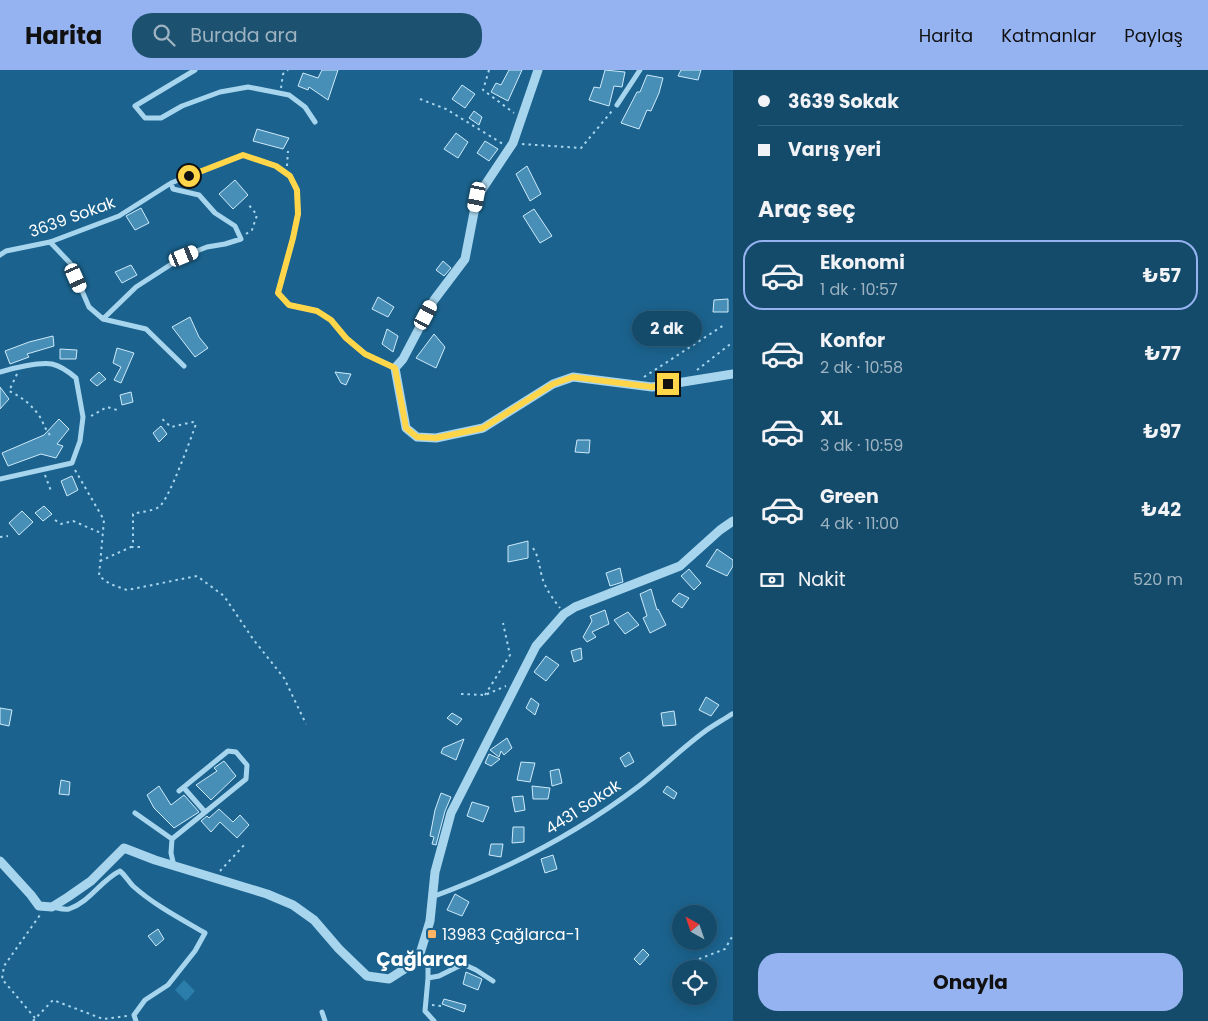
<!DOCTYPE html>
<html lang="tr">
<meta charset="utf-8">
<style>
:root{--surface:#144a6a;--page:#1d5170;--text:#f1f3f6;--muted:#9db3c1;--line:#33627e;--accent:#95b2f1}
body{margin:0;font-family:Poppins,sans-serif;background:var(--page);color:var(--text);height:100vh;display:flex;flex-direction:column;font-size:19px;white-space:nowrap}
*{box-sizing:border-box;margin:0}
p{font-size:16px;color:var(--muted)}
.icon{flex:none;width:28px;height:28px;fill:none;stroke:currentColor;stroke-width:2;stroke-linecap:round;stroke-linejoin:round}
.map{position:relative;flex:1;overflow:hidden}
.side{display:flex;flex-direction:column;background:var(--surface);width:475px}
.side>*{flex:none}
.hud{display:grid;align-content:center;height:110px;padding:0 25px;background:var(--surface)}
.needle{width:32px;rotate:320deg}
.controls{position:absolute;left:672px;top:835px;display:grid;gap:10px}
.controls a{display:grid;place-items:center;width:45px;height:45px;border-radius:50%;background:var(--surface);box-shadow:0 2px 12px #0003,0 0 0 1px var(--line);font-size:25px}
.end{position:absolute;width:22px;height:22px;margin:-11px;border:6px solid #ffd54a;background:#111;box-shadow:0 0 0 2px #111}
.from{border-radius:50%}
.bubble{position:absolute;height:35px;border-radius:18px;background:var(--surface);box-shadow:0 2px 12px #0003,0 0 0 1px var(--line);font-size:16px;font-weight:700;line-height:35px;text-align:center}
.car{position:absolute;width:15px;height:30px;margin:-15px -8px;border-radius:6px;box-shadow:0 0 4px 1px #0007;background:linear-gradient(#fff 24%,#345 0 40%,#fff 0 76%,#345 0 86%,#fff 0)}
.hud b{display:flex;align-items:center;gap:18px;height:48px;font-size:19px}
.hud b+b{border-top:1px solid var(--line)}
.hud i{width:12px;height:12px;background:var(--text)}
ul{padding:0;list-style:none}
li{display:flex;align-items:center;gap:15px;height:70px;margin:0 10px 8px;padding:0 15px;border:2px solid transparent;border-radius:20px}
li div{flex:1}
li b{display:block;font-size:19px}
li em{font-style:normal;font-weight:700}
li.active{border-color:var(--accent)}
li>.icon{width:45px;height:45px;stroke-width:1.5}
h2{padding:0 25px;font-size:22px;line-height:60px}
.pay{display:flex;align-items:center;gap:12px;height:55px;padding:0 25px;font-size:19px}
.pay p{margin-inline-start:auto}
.button{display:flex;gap:10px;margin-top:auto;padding:10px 25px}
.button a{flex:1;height:58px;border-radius:20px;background:var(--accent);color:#111;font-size:20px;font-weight:700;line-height:58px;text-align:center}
header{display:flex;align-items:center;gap:30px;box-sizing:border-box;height:70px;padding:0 25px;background:var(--accent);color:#111}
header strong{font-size:24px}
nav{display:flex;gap:28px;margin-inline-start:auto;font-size:18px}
.search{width:350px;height:45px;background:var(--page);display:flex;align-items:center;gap:12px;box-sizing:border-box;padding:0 18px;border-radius:20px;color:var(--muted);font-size:19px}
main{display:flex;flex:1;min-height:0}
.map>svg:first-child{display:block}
.green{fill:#2b7daa}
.building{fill:#488fb8;stroke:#ceeafa}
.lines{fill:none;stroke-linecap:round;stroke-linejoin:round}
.path{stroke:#a8d5ee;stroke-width:2;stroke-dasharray:2.5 4;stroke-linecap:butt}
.minor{stroke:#a8d5ee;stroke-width:5}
.tertiary{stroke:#a8d5ee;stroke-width:9}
.route{stroke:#ffd54a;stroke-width:6}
.poi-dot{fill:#ffb564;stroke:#1b638e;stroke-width:2}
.labels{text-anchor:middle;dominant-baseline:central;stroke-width:4;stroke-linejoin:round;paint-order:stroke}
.street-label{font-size:16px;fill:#fff;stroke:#1b638e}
.poi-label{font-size:16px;fill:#fff;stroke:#1b638e;text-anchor:start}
.quarter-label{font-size:19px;font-weight:bold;fill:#fff;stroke:#1b638e}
</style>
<header>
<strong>Harita</strong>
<div class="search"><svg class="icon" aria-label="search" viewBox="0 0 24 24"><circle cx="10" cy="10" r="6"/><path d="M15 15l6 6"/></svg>Burada ara</div>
<nav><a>Harita</a><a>Katmanlar</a><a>Paylaş</a></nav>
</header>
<main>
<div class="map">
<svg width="733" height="951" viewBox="0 0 733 951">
<rect width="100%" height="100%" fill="#1b638e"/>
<path class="green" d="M 184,910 L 195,921 L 186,931 L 175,920 Z"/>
<path class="building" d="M 322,0 L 338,0 L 328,30 L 309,17 L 308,20 L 298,16 L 303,3 L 318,8 Z
M 509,0 L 522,0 L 508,31 L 491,22 L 496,13 L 501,15 Z
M 605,0 L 625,2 L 622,17 L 614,16 L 609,36 L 589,30 L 594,17 L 600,18 Z
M 681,0 L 701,0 L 698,10 L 678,6 Z
M 647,5 L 663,8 L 659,23 L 651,41 L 647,40 L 639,59 L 621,53 L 637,22 L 640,22 Z
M 462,15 L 475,24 L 465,38 L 452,29 Z
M 474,41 L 482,47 L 479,55 L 469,48 Z
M 257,59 L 289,68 L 283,79 L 253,71 Z
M 456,63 L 468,72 L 458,88 L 444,79 Z
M 485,71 L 498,79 L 489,91 L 477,83 Z
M 527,96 L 541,124 L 530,131 L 516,104 Z
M 235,110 L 248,125 L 233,139 L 219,124 Z
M 141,138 L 149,153 L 135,160 L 126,146 Z
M 534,139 L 552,166 L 540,173 L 523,146 Z
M 443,191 L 451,198 L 444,206 L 436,200 Z
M 131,195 L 137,205 L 122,213 L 115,202 Z
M 378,227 L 394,237 L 388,247 L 372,239 Z
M 728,229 L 728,242 L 713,242 L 714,230 Z
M 190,247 L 199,267 L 208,278 L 195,287 L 172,257 Z
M 387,259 L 398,266 L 393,282 L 382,274 Z
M 434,264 L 445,277 L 436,298 L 416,288 Z
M 53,266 L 54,276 L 27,284 L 29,287 L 10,294 L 5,281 L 29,272 Z
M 117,278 L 134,283 L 121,313 L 114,310 L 121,297 L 113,293 Z
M 60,279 L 77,280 L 76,289 L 60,289 Z
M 99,302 L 106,309 L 97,316 L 90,310 Z
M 335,302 L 351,304 L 346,315 L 341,313 Z
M 0,317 L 9,329 L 0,339 Z
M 131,322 L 133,332 L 122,335 L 120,325 Z
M 59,349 L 69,359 L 57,374 L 63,376 L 56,388 L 41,384 L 8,396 L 2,383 L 44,365 Z
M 161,356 L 167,364 L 159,372 L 153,363 Z
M 577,370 L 590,370 L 589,383 L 575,382 Z
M 72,406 L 78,420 L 67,426 L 61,411 Z
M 44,436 L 52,444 L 43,451 L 35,443 Z
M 22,441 L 33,452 L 19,465 L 9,453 Z
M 528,471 L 528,488 L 508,492 L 508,476 Z
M 717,479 L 733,490 L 733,496 L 727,506 L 706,496 Z
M 620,498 L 623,512 L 610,516 L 606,503 Z
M 689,499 L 701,513 L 694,520 L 681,506 Z
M 651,519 L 657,540 L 658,539 L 666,555 L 650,563 L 643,548 L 647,546 L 640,524 Z
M 679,523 L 689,528 L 682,538 L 672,531 Z
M 605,540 L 609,554 L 592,562 L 596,567 L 587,572 L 583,567 L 592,551 L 590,546 Z
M 628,542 L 639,555 L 625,564 L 614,550 Z
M 581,578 L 582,589 L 574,592 L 571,581 Z
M 546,586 L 559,595 L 546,611 L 534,602 Z
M 706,627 L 719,635 L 711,646 L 699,640 Z
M 531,628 L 539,634 L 535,645 L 526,638 Z
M 0,638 L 12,640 L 9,656 L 0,654 Z
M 674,641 L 676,655 L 663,656 L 661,643 Z
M 452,643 L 462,649 L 457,655 L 447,648 Z
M 507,668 L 512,678 L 504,685 L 501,681 L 499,687 L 490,680 Z
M 464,669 L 456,690 L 441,683 L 443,678 Z
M 629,682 L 634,692 L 625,697 L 620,688 Z
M 489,684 L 500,689 L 491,696 L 485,693 Z
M 224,691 L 236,706 L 211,730 L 196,715 L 217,701 L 214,698 Z
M 521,692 L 535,693 L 530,712 L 517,710 Z
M 559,699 L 562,713 L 552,716 L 550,701 Z
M 61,710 L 70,712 L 69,725 L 59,724 Z
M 159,716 L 171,735 L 184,725 L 199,742 L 174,758 L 154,738 L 147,725 Z
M 532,716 L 550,718 L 548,729 L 533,729 Z
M 667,716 L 677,723 L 674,729 L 663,722 Z
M 441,723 L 451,727 L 445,741 L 436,775 L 432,774 L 434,767 L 430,766 L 435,740 Z
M 523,726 L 525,740 L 515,742 L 512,727 Z
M 472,732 L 489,737 L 483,752 L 467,746 Z
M 219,739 L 233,752 L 240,745 L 249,755 L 237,768 L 220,752 L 211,762 L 201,751 L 207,746 L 209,748 Z
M 513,757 L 524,757 L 524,772 L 512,773 Z
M 491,774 L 503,774 L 501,787 L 489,785 Z
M 553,785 L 557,799 L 545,803 L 541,789 Z
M 455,824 L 469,832 L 462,846 L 447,840 Z
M 158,859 L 164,869 L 156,876 L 148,866 Z
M 643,879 L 649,885 L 640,895 L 634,889 Z
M 466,902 L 482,909 L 478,920 L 463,914 Z
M 444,929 L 466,935 L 464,942 L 442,934 Z"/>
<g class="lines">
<path class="path" d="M 489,0 L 483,20 L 514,43
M 281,18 L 283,4 L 288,0
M 420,29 L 446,39 L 503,74
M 522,74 L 581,78 L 612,41
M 287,96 L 288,81
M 246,164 L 252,160 L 257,145 L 248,134
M 697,300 L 733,272
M 17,304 L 9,321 C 22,327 32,335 40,347 C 44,354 46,362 52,367
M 644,307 L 724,255
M 91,346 L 107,337 L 117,340
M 75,400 L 104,450 L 99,506 L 110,514 L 127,520 L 197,506 L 224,526 L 253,569 L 284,608 L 306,654
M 45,405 L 51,421
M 55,450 L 61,454 L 73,451 L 101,463
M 0,467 L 8,466
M 131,477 L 143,477
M 533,478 C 539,487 539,496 542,507 C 545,518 553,529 560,538
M 100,491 L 131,477 L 133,472 L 133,444 C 140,442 153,441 159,437 C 169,430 191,368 196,354 L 193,352 L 171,357 L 160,347
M 461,624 L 485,625 L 506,616
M 485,625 L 510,585 L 503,553
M 220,801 L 246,773
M 699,889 L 725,879 L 733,865
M 432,935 L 442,936
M 35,948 L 2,909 L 4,896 L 40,845
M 33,951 L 53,930 L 103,949 L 127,946"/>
<path class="minor" d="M 195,0 L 135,36 L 145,48 L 161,48 L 182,36 L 220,22 L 248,17 L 289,25 L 305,37 L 315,52
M 617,35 L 640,0
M 50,172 L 70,193 L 89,237 L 103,249 L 146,259 L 184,296
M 0,185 L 6,181 L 50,172 L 119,146 L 171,113 L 243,85 L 276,96 L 290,106 L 297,120 L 298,144 L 293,168 L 278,223 L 289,235 L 317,241 L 331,250 L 346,268 L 365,284 L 395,298
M 103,249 L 136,217 L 184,186 L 207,177 L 225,174 L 241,169 L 235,156 L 215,143 L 199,125 L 173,119 L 171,113
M 0,302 C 13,298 39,292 52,294 C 61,296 69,302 76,308 L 83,347 L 80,371 L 72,393 L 0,409
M 184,718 L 205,742
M 135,743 L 172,769
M 174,796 L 171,783 L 172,769 L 246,709 L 247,695 L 236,682 L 228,681 L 179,721
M 432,827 C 506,800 576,764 639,716 C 661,699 681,679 704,662 C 712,656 723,650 732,644
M 53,837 C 58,838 64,840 69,839 C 90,832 101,810 120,801 C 125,805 128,811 133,816 C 154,835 181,849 205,863 L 195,881 L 168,915 L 145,930 L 134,945 L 136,951
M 419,887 L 428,895 L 428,908 L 425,941 L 434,951
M 428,908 L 439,906 L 463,894 L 476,900 L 493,911
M 322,942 L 325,951"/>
<path class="tertiary" d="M 538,0 L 513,73 L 477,127 L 465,189 L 434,230 L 403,289 L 395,298 L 406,358 L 417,367 L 436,368 L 483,358 L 553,314 L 573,307 L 652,317 L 733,304
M 0,791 L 31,825 L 39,836 L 52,837 L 68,827 L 91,811 L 124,778 L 155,790 L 267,824 L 293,835 L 314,850 L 339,879 L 367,906 L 389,909 L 403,900 L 419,887 L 430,851 L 435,802 L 451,743 L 536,576 L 564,544 L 575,537 L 680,496 L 720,460 L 733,451"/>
</g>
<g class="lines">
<path class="route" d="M 189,106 L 243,85 L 276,96 L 290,106 L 297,120 L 298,144 L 293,168 L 278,223 L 289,235 L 317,241 L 331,250 L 346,268 L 365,284 L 395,298 L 406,358 L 417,367 L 436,368 L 483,358 L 553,314 L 573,307 L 652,317 L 668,314"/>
</g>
<rect class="poi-dot" x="427" y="859" width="10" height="10" rx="2.5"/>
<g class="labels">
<g class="street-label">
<text transform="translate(72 147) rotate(-20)">3639 Sokak</text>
<text transform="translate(583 737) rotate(-33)">4431 Sokak</text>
</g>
<g class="poi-label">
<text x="442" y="864">13983 Çağlarca-1</text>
</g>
<g class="quarter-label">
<text x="422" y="889">Çağlarca</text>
</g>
</g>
</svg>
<div class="controls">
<a><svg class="needle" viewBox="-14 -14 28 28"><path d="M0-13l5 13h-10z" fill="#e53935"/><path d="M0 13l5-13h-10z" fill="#9db3c1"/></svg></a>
<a><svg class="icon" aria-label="locate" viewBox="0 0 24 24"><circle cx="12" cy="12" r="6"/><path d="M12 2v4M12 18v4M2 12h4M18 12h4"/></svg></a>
</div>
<i class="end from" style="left:189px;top:106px"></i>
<i class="end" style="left:668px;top:314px"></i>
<div class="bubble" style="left:632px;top:241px;width:70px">2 dk</div>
<i class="car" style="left:477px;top:127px;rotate:191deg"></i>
<i class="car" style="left:184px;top:186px;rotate:68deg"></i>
<i class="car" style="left:76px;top:208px;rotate:156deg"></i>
<i class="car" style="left:426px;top:245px;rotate:28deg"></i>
</div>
<section class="side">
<div class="hud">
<b><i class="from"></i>3639 Sokak</b>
<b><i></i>Varış yeri</b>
</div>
<h2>Araç seç</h2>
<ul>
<li class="active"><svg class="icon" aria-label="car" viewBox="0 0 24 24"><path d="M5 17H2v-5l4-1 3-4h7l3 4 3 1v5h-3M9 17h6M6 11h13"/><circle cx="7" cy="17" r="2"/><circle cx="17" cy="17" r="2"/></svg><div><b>Ekonomi</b><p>1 dk · 10:57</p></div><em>₺57</em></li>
<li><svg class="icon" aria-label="car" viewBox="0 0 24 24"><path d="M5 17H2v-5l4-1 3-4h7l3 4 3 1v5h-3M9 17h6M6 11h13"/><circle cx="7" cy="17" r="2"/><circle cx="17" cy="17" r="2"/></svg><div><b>Konfor</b><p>2 dk · 10:58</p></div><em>₺77</em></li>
<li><svg class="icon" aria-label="car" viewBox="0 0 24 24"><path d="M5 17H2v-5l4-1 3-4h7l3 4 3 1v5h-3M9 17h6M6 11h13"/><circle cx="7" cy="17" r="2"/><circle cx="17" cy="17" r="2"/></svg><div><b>XL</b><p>3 dk · 10:59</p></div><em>₺97</em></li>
<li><svg class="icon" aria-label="car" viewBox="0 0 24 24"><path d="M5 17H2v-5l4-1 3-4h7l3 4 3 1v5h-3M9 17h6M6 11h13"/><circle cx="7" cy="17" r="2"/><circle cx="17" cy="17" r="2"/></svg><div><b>Green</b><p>4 dk · 11:00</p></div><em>₺42</em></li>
</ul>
<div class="pay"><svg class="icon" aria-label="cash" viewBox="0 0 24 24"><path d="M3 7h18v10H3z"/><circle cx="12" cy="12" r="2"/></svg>Nakit<p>520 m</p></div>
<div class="button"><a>Onayla</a></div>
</section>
</main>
